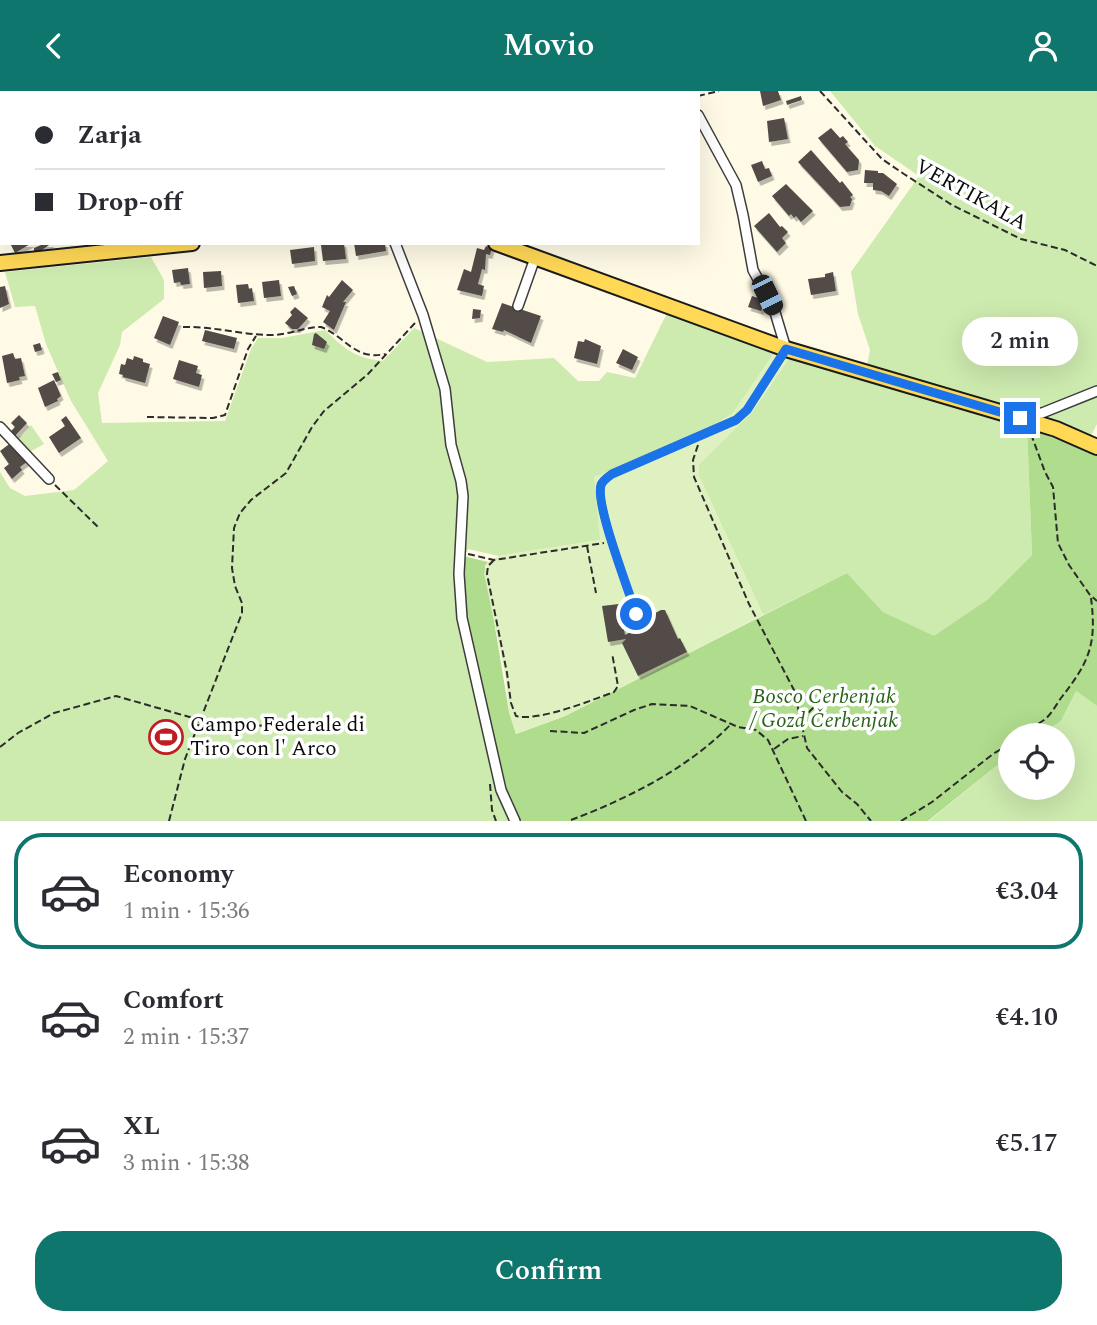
<!DOCTYPE html>
<meta charset="utf-8">
<style>
:root{--surface:#fff;--page:#f7f7f7;--text:#2b2b33;--muted:#7c7c81;--line:#e1e1e2;--accent:#0f766e}
body{margin:0;font-family:Spectral,serif;background:var(--page);color:var(--text);height:100vh;display:flex;flex-direction:column;font-size:26px;white-space:nowrap}
*{box-sizing:border-box;margin:0}
p{font-size:23px;color:var(--muted)}
.icon{flex:none;width:38px;height:38px;fill:none;stroke:currentColor;stroke-width:2;stroke-linecap:round;stroke-linejoin:round}
.map{position:relative;height:730px;overflow:hidden}
.panel{display:flex;flex-direction:column;background:var(--surface);flex:1}
.panel>*{flex:none}
.top-card{position:absolute;left:0px;top:0px;width:700px;height:154px;box-shadow:0 7px 28px #0002;display:grid;align-content:center;height:154px;padding:0 35px;background:var(--surface)}
.tools{position:absolute;left:998px;top:632px;display:grid;gap:14px}
.tools a{display:grid;place-items:center;width:77px;height:77px;border-radius:50%;background:var(--surface);box-shadow:0 7px 28px #0002;font-size:35px}
.end{position:absolute;width:32px;height:32px;margin:-16px;border:9px solid #1a73e8;background:#fff;box-shadow:0 0 0 4px #fff}
.from{border-radius:50%}
.bubble{position:absolute;height:49px;border-radius:24px;background:var(--surface);box-shadow:0 7px 28px #0002;font-size:23px;font-weight:600;line-height:49px;text-align:center}
.car{position:absolute;width:21px;height:42px;margin:-21px -10px;border-radius:9px;box-shadow:0 0 5px 2px #0007;background:linear-gradient(#222 24%,#8ab4d8 0 40%,#222 0 76%,#8ab4d8 0 86%,#222 0)}
.top-card b{display:flex;align-items:center;gap:24px;height:66px;font-size:26px}
.top-card b+b{border-top:2px solid var(--line)}
.top-card i{width:18px;height:18px;background:var(--text)}
ul{padding:12px 0 0;list-style:none}
li{display:flex;align-items:center;gap:21px;height:116px;margin:0 14px 10px;padding:0 21px;border:4px solid transparent;border-radius:28px}
li div{flex:1}
li b{display:block;font-size:26px}
li em{font-style:normal;font-weight:600}
li.current{border-color:var(--accent)}
li>.icon{width:63px;height:63px;stroke-width:1.5}
.primary-button{display:flex;gap:14px;margin-top:auto;padding:14px 35px}
.primary-button a{flex:1;height:80px;border-radius:28px;background:var(--accent);color:#fff;font-size:28px;font-weight:600;line-height:80px;text-align:center}
header{display:flex;justify-content:space-between;align-items:center;height:91px;padding:0 35px;background:var(--accent);color:#fff;font-size:32px;font-weight:600}
.map>svg:first-child{display:block}
.green{fill:#cdeaaf}
.forest{fill:#b0dc8e}
.pitch{fill:#e0f1c1}
.building{fill:#534b46;filter:url(#shadow)}
.lines{fill:none;stroke-linecap:round;stroke-linejoin:round}
.service-casing{stroke:#3d3d3d;stroke-width:8}
.minor-casing{stroke:#3d3d3d;stroke-width:12}
.secondary-casing{stroke:#2c2c2c;stroke-width:16}
.primary-casing{stroke:#1b1b1b;stroke-width:18}
.path{stroke:#2c2c2c;stroke-width:2;stroke-dasharray:7 3.5;stroke-linecap:butt}
.service{stroke:#fff;stroke-width:4.5}
.minor{stroke:#fff;stroke-width:9}
.secondary{stroke:#fff6a1;stroke-width:12}
.primary{stroke:#ffd856;stroke-width:14}
.route{stroke:#1a73e8;stroke-width:9}
.labels{text-anchor:middle;dominant-baseline:central;stroke-width:7;stroke-linejoin:round;paint-order:stroke}
.street-label{font-size:21px;fill:#0a0a0a;stroke:#fff}
.park-label{font-size:21px;font-style:italic;fill:#276318;stroke:#fff}
.poi-label{font-size:21px;fill:#0a0a0a;stroke:#fff;text-anchor:start}
</style>
<header><svg class="icon" aria-label="back" viewBox="0 0 24 24"><path d="M15 5l-7 7 7 7"/></svg>Movio<svg class="icon" aria-label="person" viewBox="0 0 24 24"><circle cx="12" cy="8" r="4"/><path d="M4 21q1-7 8-7t8 7"/></svg></header>
<div class="map">
<svg width="1097" height="730" viewBox="0 0 1097 730">
<defs>
<filter id="shadow"><feDropShadow dx="2.5" dy="4" stdDeviation="0" flood-color="#0004"/></filter>
</defs>
<rect width="100%" height="100%" fill="#fffae6"/>
<path class="green" d="M 830,0 L 1097,0 L 1097,333 L 1091,345 L 1024,322 L 867,274 L 870,259 L 858,223 L 851,181 L 919,85 L 875,55 Z
M 151,166 L 164,189 L 164,208 L 122,241 L 120,254 L 98,302 L 102,332 L 225,330 L 251,258 L 258,247 L 282,247 L 325,239 C 345,258 354,267 383,270 L 414,237 L 487,271 L 554,267 L 578,290 L 599,290 L 607,281 L 635,287 L 667,222 L 775,261 L 733,322 L 710,337 L 600,449 L 499,465 L 468,458 L 467,461 L 456,460 C 452,510 464,557 475,605 C 485,648 493,690 511,730 L 0,730 L 0,381 L 10,397 L 25,405 L 74,399 L 108,370 L 71,310 L 46,253 L 35,215 L 15,216 L 5,181 Z
M 790,266 L 1027,336 L 1032,464 L 987,509 L 934,546 L 883,521 L 847,482 L 763,524 L 699,385 L 699,373 L 752,321 Z
M 31,334 L 44,353 L 26,363 L 14,348 L 24,343 Z
M 1076,600 L 1097,615 L 1097,730 L 929,730 L 1010,664 L 1010,696 L 1062,696 L 1062,644 L 1040,644 L 1061,630 Z"/>
<path class="forest" d="M 1027,336 L 1097,365 L 1097,615 L 1076,600 L 1061,630 L 1040,644 L 1010,644 L 1010,664 L 928,730 L 518,730 L 504,698 L 470,554 L 463,512 L 463,465 L 488,471 L 485,475 L 509,621 L 516,643 L 565,625 L 847,482 L 883,521 L 934,545 L 987,509 L 1032,464 Z"/>
<path class="pitch" d="M 775,261 L 790,266 L 752,321 L 699,373 L 699,385 L 763,524 L 565,625 L 516,643 L 509,621 L 506,588 L 484,482 L 488,471 L 499,465 L 600,449 L 594,386 L 710,337 L 733,322 Z"/>
<path class="building" d="M 760,0 L 778,0 L 781,9 L 763,15 Z
M 801,5 L 802,9 L 787,14 L 786,10 Z
M 784,27 L 788,48 L 769,51 L 767,30 Z
M 831,37 L 840,47 L 843,45 L 848,51 L 845,53 L 859,69 L 858,79 L 847,81 L 818,47 Z
M 811,59 L 840,92 L 842,90 L 853,104 L 850,106 L 852,108 L 850,115 L 840,116 L 798,71 Z
M 762,70 L 765,78 L 769,77 L 772,85 L 758,91 L 751,74 Z
M 865,79 L 878,80 L 878,82 L 883,82 L 897,93 L 889,105 L 881,100 L 873,99 L 873,92 L 864,92 Z
M 786,93 L 813,120 L 801,131 L 796,125 L 794,127 L 791,123 L 789,125 L 772,105 Z
M 769,122 L 780,136 L 782,135 L 788,141 L 782,147 L 786,152 L 777,161 L 754,135 Z
M 10,152 L 32,152 L 15,162 Z
M 40,152 L 52,152 L 42,159 L 43,162 L 34,163 L 34,157 L 41,154 Z
M 344,152 L 346,168 L 323,170 L 321,154 Z
M 354,152 L 385,152 L 386,160 L 356,165 Z
M 486,155 L 492,157 L 490,164 L 486,163 L 485,179 L 482,178 L 478,193 L 484,195 L 482,205 L 457,199 L 464,178 L 471,181 L 477,157 L 484,159 Z
M 314,156 L 315,170 L 292,173 L 290,159 Z
M 188,177 L 190,193 L 181,194 L 180,191 L 174,192 L 172,179 Z
M 221,180 L 222,195 L 204,197 L 203,181 Z
M 833,181 L 836,200 L 811,204 L 808,188 L 825,186 L 825,183 Z
M 279,189 L 281,205 L 264,207 L 262,191 Z
M 342,189 L 353,199 L 343,211 L 346,211 L 334,239 L 323,231 L 330,220 L 322,216 L 327,204 L 329,206 Z
M 248,193 L 249,198 L 252,197 L 254,210 L 238,212 L 236,194 Z
M 5,195 L 9,213 L 0,217 L 0,196 Z
M 294,195 L 297,203 L 292,205 L 288,196 Z
M 752,205 L 766,210 L 769,218 L 763,215 L 761,220 L 748,216 Z
M 502,212 L 541,225 L 531,252 L 504,239 L 503,241 L 492,238 Z
M 295,216 L 308,227 L 298,238 L 292,238 L 285,232 L 292,224 L 290,221 Z
M 473,218 L 481,219 L 480,227 L 472,228 Z
M 163,225 L 179,231 L 170,254 L 154,247 Z
M 205,239 L 237,247 L 234,258 L 202,250 Z
M 316,242 L 327,251 L 324,258 L 312,254 L 314,243 Z
M 585,248 L 601,255 L 597,273 L 574,267 L 578,250 L 584,251 Z
M 40,252 L 42,259 L 35,261 L 33,254 Z
M 623,258 L 638,266 L 632,279 L 616,272 Z
M 13,262 L 15,268 L 21,267 L 25,285 L 19,286 L 20,289 L 7,292 L 2,265 Z
M 134,265 L 143,268 L 143,271 L 150,273 L 145,292 L 123,286 L 123,284 L 119,283 L 121,273 L 125,274 L 127,267 L 133,269 Z
M 179,269 L 198,275 L 196,282 L 202,284 L 199,296 L 173,288 Z
M 58,281 L 61,289 L 56,291 L 52,283 Z
M 54,289 L 61,305 L 57,308 L 58,310 L 45,316 L 38,297 Z
M 19,324 L 27,332 L 14,346 L 9,342 L 15,336 L 11,332 Z
M 66,325 L 81,347 L 59,362 L 49,346 L 65,335 L 61,329 Z
M 12,351 L 28,370 L 20,376 L 22,379 L 12,388 L 4,377 L 9,373 L 0,360 Z
M 619,513 L 625,544 L 632,540 L 630,535 L 661,519 L 665,519 L 678,548 L 680,547 L 687,561 L 638,585 L 622,552 L 626,548 L 608,551 L 602,515 Z"/>
<g class="lines">
<g class="service-casing">
<path id="service" d="M 636,523 C 629,499 595,414 601,394 C 603,389 608,386 612,383 L 736,329 L 747,319 L 786,259"/>
</g>
<g class="minor-casing">
<path id="minor" d="M 629,0 L 634,2
M 428,2 L 431,0
M 680,2 L 681,0
M 698,24 L 736,94 L 743,124 L 753,179 L 774,218 L 786,258
M 395,152 L 423,224 L 445,298 L 451,354 L 461,390 L 463,405 L 459,483 L 462,527 L 501,699 L 515,730
M 518,215 L 535,167
M 1022,326 L 1042,322 L 1097,300
M 0,336 L 49,388"/>
</g>
<g class="secondary-casing">
<path id="secondary" d="M 281,2 L 284,0
M 0,130 L 2,129"/>
</g>
<g class="primary-casing">
<path id="primary" d="M 496,152 L 786,258 L 1020,327 L 1056,338 L 1097,356
M 0,172 L 192,152"/>
</g>
<path class="path" d="M 820,0 L 882,68 L 904,83 L 952,114 L 1021,148 L 1065,159 L 1097,175
M 698,5 L 719,0
M 183,236 C 213,235 241,244 271,244 C 289,244 304,236 321,236 C 345,245 355,270 385,263
M 147,326 L 213,327 L 225,324 L 248,258 L 256,245
M 1031,343 L 1045,381 L 1053,396 L 1058,452 L 1069,474 L 1090,504 L 1097,510
M 698,354 L 693,369 L 694,386 L 749,513 L 794,599 L 807,657 L 842,701 L 857,713 L 871,730
M 55,394 L 99,437
M 587,455 L 596,502
M 468,463 L 494,469 L 604,452
M 494,469 L 488,475 L 487,483 L 507,582 L 511,612 L 516,625 C 538,631 592,609 614,601 L 618,595 L 612,562
M 801,629 L 816,614 L 832,603
M 550,640 L 584,642 L 634,619 L 652,613 L 690,615 L 738,636 L 756,639 L 768,649 L 806,730
M 1021,644 C 1029,636 1036,635 1044,629 C 1051,624 1056,614 1061,607 C 1089,571 1097,554 1091,507
M 0,656 L 18,642 L 54,622 L 116,605 L 193,627 L 208,636 L 279,634
M 774,658 L 788,648 L 803,645
M 490,693 L 492,719 L 496,730
M 571,729 C 627,708 689,677 731,633
M 169,730 L 185,668 L 242,522 L 242,512 L 235,495 L 232,477 L 234,437 L 240,422 L 251,409 L 286,382 L 312,336 L 324,320 L 368,283 L 415,232
M 901,730 L 932,711 L 993,663 L 1010,653"/>
<use href="#service" class="service"/>
<use href="#minor" class="minor"/>
<use href="#secondary" class="secondary"/>
<use href="#primary" class="primary"/>
</g>
<g class="lines">
<path class="route" d="M 636,523 C 629,499 595,414 601,394 C 603,389 608,386 612,383 L 736,329 L 747,319 L 786,258 L 1020,327"/>
</g>
<defs>
<g id="stadium-ring" transform="scale(1.75)"><circle r="9.5" fill="#fff" stroke="#c01c22" stroke-width="1.5"/><path d="M0-5a6.5 5 0 1 0 0 10a6.5 5 0 1 0 0-10ZM-3.5-1.8h7v3.6h-7Z" fill="#c01c22"/></g>
</defs>
<g fill-rule="evenodd">
<use href="#stadium-ring" x="166" y="646"/>
</g>
<g class="labels">
<g class="street-label">
<text transform="translate(971 104) rotate(29)">VERTIKALA</text>
</g>
<g class="park-label">
<text x="824" y="606">Bosco Cerbenjak<tspan x="824" dy="24">/ Gozd Čerbenjak</tspan></text>
</g>
<g class="poi-label">
<text x="190" y="634">Campo Federale di<tspan x="190" dy="24">Tiro con l' Arco</tspan></text>
</g>
</g>
</svg>
<div class="tools">
<a><svg class="icon" aria-label="locate" viewBox="0 0 24 24"><circle cx="12" cy="12" r="6"/><path d="M12 2v4M12 18v4M2 12h4M18 12h4"/></svg></a>
</div>
<i class="end from" style="left:636px;top:523px"></i>
<i class="end" style="left:1020px;top:327px"></i>
<div class="bubble" style="left:962px;top:226px;width:116px">2 min</div>
<i class="car" style="left:767px;top:204px;rotate:154deg"></i>
<div class="top-card">
<b><i class="from"></i>Zarja</b>
<b><i></i>Drop-off</b>
</div>
</div>
<section class="panel">
<ul>
<li class="current"><svg class="icon" aria-label="car" viewBox="0 0 24 24"><path d="M5 17H2v-5l4-1 3-4h7l3 4 3 1v5h-3M9 17h6M6 11h13"/><circle cx="7" cy="17" r="2"/><circle cx="17" cy="17" r="2"/></svg><div><b>Economy</b><p>1 min · 15:36</p></div><em>€3.04</em></li>
<li><svg class="icon" aria-label="car" viewBox="0 0 24 24"><path d="M5 17H2v-5l4-1 3-4h7l3 4 3 1v5h-3M9 17h6M6 11h13"/><circle cx="7" cy="17" r="2"/><circle cx="17" cy="17" r="2"/></svg><div><b>Comfort</b><p>2 min · 15:37</p></div><em>€4.10</em></li>
<li><svg class="icon" aria-label="car" viewBox="0 0 24 24"><path d="M5 17H2v-5l4-1 3-4h7l3 4 3 1v5h-3M9 17h6M6 11h13"/><circle cx="7" cy="17" r="2"/><circle cx="17" cy="17" r="2"/></svg><div><b>XL</b><p>3 min · 15:38</p></div><em>€5.17</em></li>
</ul>
<div class="primary-button"><a>Confirm</a></div>
</section>
